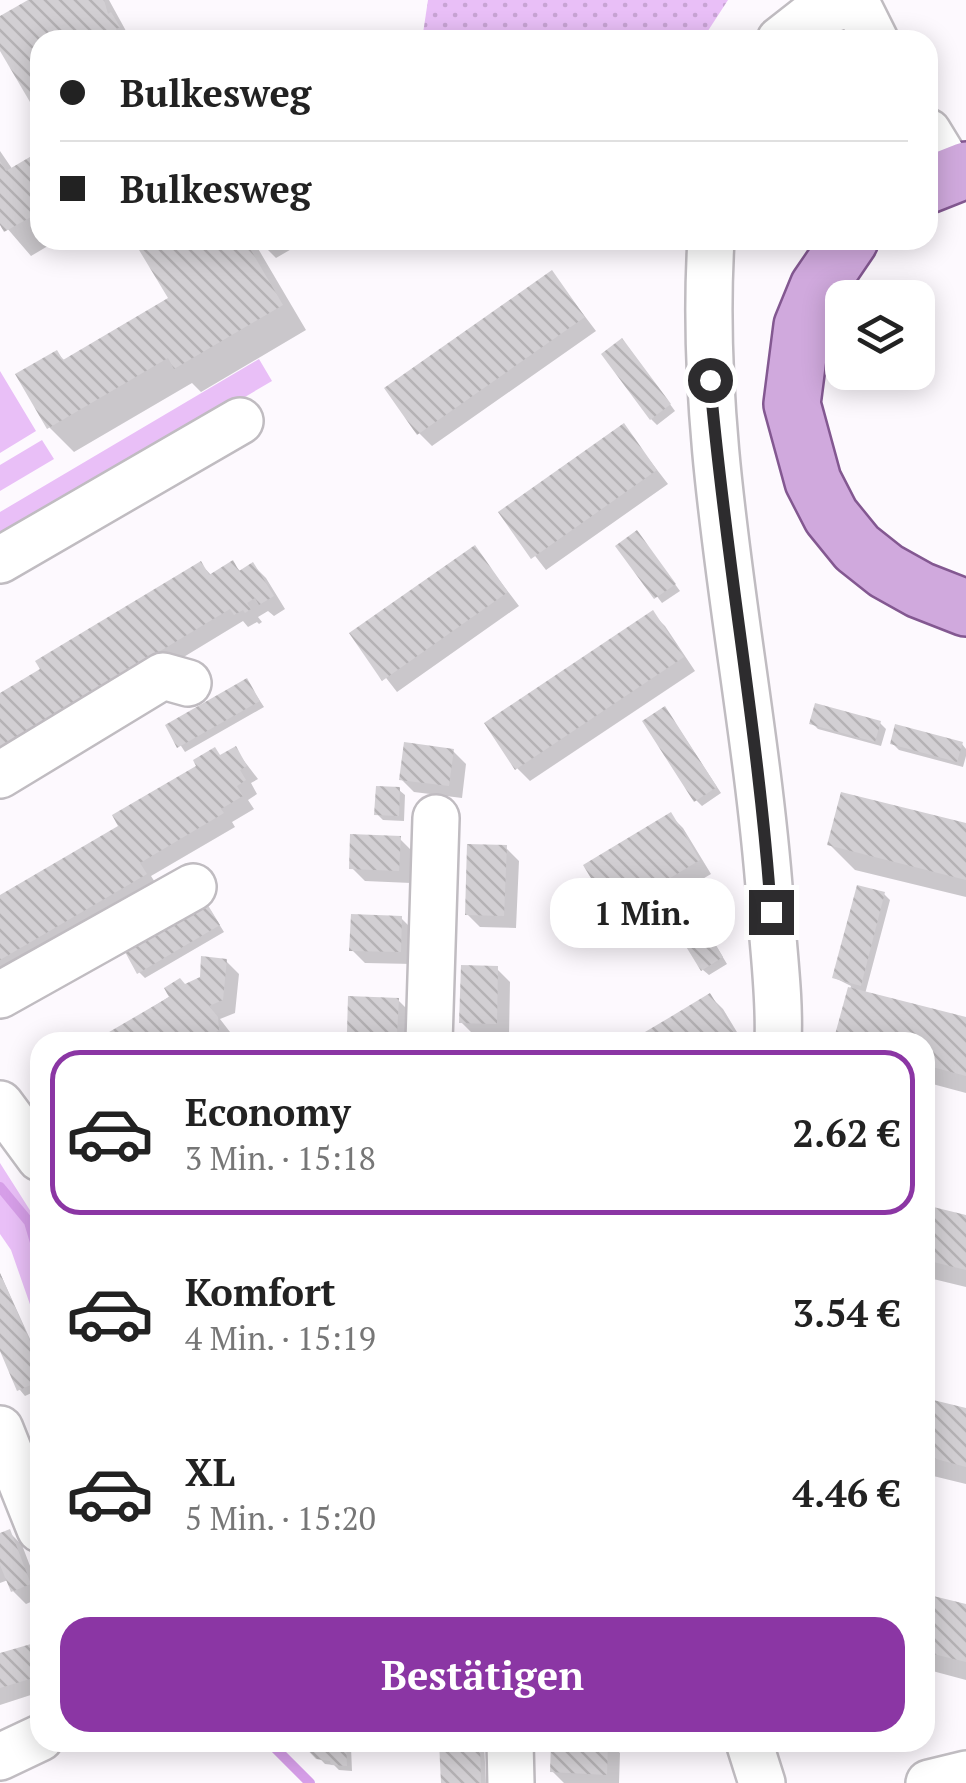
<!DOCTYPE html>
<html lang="de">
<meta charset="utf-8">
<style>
:root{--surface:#fff;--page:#f6f6f6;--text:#222;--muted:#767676;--line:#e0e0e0;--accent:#8b36a4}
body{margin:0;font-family:"PT Serif",serif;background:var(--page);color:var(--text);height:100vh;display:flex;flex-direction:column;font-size:38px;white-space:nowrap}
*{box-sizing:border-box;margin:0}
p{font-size:32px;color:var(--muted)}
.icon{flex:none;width:55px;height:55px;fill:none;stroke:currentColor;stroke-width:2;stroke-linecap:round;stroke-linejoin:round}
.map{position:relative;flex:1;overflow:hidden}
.panel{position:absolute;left:30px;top:1032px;width:905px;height:720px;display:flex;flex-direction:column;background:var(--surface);border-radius:30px;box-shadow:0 5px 25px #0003}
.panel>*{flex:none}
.hud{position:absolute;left:30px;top:30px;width:908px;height:220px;border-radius:30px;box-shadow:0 5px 25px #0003;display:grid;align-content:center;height:220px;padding:0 30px;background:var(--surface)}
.buttons{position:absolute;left:825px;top:280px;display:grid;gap:20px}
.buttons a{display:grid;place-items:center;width:110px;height:110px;border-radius:20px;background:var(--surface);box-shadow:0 5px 25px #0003;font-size:50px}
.end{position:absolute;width:45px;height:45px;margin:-22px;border:12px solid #2d2c2e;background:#fff;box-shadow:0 0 0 5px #fff}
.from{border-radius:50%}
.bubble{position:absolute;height:70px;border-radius:30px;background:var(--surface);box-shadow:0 5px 25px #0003;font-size:32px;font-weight:600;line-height:70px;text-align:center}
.hud b{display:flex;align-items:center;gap:35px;height:95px;font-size:38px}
.hud b+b{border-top:2px solid var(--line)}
.hud i{width:25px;height:25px;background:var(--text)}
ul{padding:18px 0 0;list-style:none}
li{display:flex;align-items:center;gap:30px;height:165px;margin:0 20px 15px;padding:0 10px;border:5px solid transparent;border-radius:30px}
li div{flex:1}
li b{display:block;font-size:38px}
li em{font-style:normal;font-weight:600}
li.current{border-color:var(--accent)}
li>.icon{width:90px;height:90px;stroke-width:1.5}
.primary-button{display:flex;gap:20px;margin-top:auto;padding:20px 30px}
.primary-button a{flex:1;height:115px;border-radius:30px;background:var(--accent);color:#fff;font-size:40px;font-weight:600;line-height:115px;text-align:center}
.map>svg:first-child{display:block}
.grass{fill:#e9bff7}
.park{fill:url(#park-dots)}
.shadow{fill:#0003}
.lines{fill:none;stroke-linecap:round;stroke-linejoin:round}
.stream{stroke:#d69ee8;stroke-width:10}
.building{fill:url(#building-back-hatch)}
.minor-casing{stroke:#c0bcc1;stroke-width:50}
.major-casing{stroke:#835891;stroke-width:60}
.minor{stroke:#fff;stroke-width:45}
.major{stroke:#d0a9dd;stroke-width:55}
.route{stroke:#2d2c2e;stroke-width:12}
</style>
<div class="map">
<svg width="966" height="1783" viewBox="0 0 966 1783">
<defs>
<pattern id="park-dots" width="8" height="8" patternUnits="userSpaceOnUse" patternTransform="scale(2.5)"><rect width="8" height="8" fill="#e9bff7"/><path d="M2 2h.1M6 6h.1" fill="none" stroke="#c8a4d4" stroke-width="1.8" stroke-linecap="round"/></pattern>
<pattern id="building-back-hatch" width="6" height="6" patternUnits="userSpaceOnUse" patternTransform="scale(2.5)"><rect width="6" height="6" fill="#d2cfd3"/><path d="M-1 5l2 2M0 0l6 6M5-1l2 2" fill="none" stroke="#b5b2b5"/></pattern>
</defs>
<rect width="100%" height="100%" fill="#fdf9fe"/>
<path class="grass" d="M 259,359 L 272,381 L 0,541 L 0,512 Z
M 0,371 L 36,431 L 0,453 Z
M 42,440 L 54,459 L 0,491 L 0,465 Z
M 0,1163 L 40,1226 L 40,1333 L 11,1250 L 0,1234 Z"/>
<path class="park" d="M 428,0 L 728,0 L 702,40 L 422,40 Z"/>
<path class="shadow" d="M 33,0 L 109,0 L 131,40 L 40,40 L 40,109 L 32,100 L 0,46 L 0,19 Z
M 0,151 L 13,170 L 40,154 L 40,240 L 58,240 L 31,256 L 0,220 Z
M 137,240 L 253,240 L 306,330 L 201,392 L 192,383 L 74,452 L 49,427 L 57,353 L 65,361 L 171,299 Z
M 258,240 L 307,240 L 276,258 Z
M 552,273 L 596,331 L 432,446 L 419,433 Z
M 628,347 L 675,411 L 657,425 L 651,419 Z
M 624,427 L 668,484 L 546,570 L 501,512 Z
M 642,539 L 680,591 L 662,603 L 619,546 Z
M 475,548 L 519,606 L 397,692 L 352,634 Z
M 233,563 L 241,572 L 253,565 L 266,578 L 285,609 L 274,616 L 268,611 L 258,617 L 262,622 L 259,624 L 257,622 L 248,627 L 243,621 L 75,723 L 0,696 L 201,564 L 212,576 Z
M 653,614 L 665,626 L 695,671 L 530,781 L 517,768 Z
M 247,681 L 264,707 L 185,752 L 168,726 Z
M 670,715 L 721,793 L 702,806 L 696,800 Z
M 812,723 L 880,723 L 886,729 L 881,746 L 818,729 Z
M 893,744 L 962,744 L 966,749 L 966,756 L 963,767 L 899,750 Z
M 235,749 L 258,779 L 251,783 L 257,794 L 248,800 L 254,809 L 232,822 L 235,827 L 151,876 L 158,887 L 0,980 L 0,898 L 122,827 Z
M 453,751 L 466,764 L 462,798 L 414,792 L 401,779 Z
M 399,790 L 405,795 L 404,821 L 383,820 L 377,814 Z
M 670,815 L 683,828 L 711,874 L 627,924 L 614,912 Z
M 966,826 L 966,897 L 855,870 L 830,845 Z
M 400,839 L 413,852 L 411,883 L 365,881 L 352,868 Z
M 506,848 L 519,861 L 516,928 L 480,927 L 467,914 Z
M 884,894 L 890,900 L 865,994 L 966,1020 L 966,1093 L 925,1082 L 925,1042 L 836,1041 L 851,986 L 835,978 Z
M 694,909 L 727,964 L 709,975 L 703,970 Z
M 211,911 L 224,932 L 145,978 L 139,972 Z
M 401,918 L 414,931 L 413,964 L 365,963 L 352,950 Z
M 226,961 L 239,974 L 235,1013 L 220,1019 L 230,1032 L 230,1042 L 97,1042 Z
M 497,969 L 510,982 L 509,1036 L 474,1035 L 461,1022 Z
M 710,996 L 723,1009 L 743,1042 L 633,1042 Z
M 398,1000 L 411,1013 L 410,1042 L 361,1042 L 350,1031 Z
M 925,1207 L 966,1217 L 966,1287 L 925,1277 Z
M 0,1273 L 40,1361 L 40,1389 L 25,1396 L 20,1390 L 0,1345 Z
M 925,1400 L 966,1410 L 966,1484 L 925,1474 Z
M 9,1532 L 22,1545 L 40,1592 L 40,1598 L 26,1604 L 13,1591 L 8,1580 L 0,1583 L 0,1536 Z
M 925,1596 L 966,1607 L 966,1680 L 925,1669 Z
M 40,1647 L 40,1692 L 0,1705 L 0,1656 Z
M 304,1742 L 347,1742 L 351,1747 L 352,1771 L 339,1770 L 334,1765 L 325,1764 Z
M 372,1742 L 413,1742 L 413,1745 L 374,1745 Z
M 442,1742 L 484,1742 L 486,1783 L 443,1783 Z
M 554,1742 L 609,1742 L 620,1753 L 619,1783 L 564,1783 L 552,1771 Z"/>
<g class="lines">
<path class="stream" d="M 0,1187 L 29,1222 L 40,1259
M 269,1742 L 310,1783"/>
</g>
<path class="building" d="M 28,0 L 104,0 L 108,14 L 111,12 L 120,27 L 116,29 L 122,40 L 40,40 L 40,96 L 30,102 L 0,51 L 0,16 Z
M 40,151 L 40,212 L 4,232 L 0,225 L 0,161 L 6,171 Z
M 133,240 L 245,240 L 283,305 L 174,369 L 168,358 L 47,429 L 15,374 L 57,350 L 63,360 L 168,298 Z
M 552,270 L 585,317 L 417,435 L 384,388 Z
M 622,338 L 671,404 L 650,420 L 601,354 Z
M 624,423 L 657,470 L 531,559 L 498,512 Z
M 637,530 L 676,584 L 654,599 L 615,546 Z
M 475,545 L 508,592 L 382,681 L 349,633 Z
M 233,560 L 239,571 L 253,562 L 274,596 L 259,605 L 255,598 L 247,603 L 251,609 L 245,613 L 243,610 L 234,615 L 230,609 L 64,709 L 68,717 L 0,758 L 0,693 L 40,669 L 35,661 L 201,561 L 209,575 Z
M 653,610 L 684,657 L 515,770 L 484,723 Z
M 247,678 L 260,701 L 177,748 L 165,725 Z
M 815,703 L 881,721 L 875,742 L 809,724 Z
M 665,706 L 717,787 L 694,802 L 642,721 Z
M 895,724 L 963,742 L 957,762 L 890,744 Z
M 404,742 L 454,749 L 449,786 L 399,780 Z
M 236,746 L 247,766 L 240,770 L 246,780 L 237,786 L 243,796 L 221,809 L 224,813 L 140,863 L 147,874 L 0,960 L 0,895 L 118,826 L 112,815 L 196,766 L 193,760 L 215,747 L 220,755 Z
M 376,786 L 400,787 L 399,816 L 374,815 Z
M 841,792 L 966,823 L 966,880 L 827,845 Z
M 671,812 L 700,860 L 612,913 L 583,865 Z
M 350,834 L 401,836 L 399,871 L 349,869 Z
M 467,844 L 507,845 L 504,916 L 465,915 Z
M 857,885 L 885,892 L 861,986 L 832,978 Z
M 689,900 L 723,957 L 701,971 L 666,914 Z
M 206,902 L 220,925 L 137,974 L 124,950 Z
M 351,914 L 402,916 L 401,952 L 349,951 Z
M 201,956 L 227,959 L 223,1000 L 209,1006 L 218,1017 L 219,1030 L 208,1038 L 205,1034 L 194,1042 L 92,1042 L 169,997 L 164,988 L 180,978 L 185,984 L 200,977 Z
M 461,965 L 498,966 L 497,1024 L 459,1023 Z
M 848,987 L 966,1017 L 966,1076 L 925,1065 L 925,1042 L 833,1042 Z
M 710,993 L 740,1042 L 628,1042 L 667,1019 Z
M 348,996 L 399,998 L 397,1034 L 347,1032 Z
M 925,1205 L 966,1215 L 966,1270 L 925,1260 Z
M 0,1273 L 40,1364 L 40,1381 L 17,1391 L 0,1351 Z
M 925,1398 L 966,1408 L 966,1467 L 925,1456 Z
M 10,1529 L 31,1584 L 11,1592 L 0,1565 L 0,1533 Z
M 925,1594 L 966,1604 L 966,1662 L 925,1652 Z
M 31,1644 L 32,1647 L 40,1645 L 40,1676 L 0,1688 L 0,1653 Z
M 300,1742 L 346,1742 L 347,1766 L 331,1765 L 330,1761 L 316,1759 Z
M 439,1742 L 480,1742 L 481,1783 L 441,1783 Z
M 551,1742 L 608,1742 L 607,1775 L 550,1772 Z"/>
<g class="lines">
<g class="minor-casing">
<path id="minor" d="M 855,0 L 875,40
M 780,40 L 808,18 L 855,1
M 928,132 L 953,173
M 711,240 C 697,466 756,688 771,913 C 774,956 780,1000 778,1042
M 0,560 L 240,421
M 0,775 L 163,676 L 188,683
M 0,995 L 193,887
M 429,1042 L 436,818
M 0,1104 L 40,1158
M 0,1429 L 40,1529
M 510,1742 L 511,1783
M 749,1742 L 762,1783
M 0,1757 L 40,1738
M 929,1783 L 966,1774"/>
</g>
<g class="major-casing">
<path id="major" d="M 928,185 L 966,170
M 850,240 L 818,287 L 802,326 L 792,404 L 813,481 L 831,516 L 857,548 L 886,571 L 920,590 L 966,608"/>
</g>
<use href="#minor" class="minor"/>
<use href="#major" class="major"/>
</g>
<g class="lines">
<path class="route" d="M 710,380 C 725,558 759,734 771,912"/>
</g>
</svg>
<div class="buttons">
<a><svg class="icon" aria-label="layers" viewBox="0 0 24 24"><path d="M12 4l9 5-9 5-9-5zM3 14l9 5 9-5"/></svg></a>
</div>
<i class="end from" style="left:710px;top:380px"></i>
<i class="end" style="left:771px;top:912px"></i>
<div class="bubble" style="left:550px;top:878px;width:185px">1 Min.</div>
<div class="hud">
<b><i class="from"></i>Bulkesweg</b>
<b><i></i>Bulkesweg</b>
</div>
<section class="panel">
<ul>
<li class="current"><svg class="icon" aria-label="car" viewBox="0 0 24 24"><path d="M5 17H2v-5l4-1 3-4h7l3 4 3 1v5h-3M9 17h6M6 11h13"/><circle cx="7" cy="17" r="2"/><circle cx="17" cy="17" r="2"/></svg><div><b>Economy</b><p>3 Min. · 15:18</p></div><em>2.62 €</em></li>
<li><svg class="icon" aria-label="car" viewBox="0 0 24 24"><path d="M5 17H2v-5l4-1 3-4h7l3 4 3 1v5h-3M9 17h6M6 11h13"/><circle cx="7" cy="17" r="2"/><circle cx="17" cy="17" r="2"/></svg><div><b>Komfort</b><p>4 Min. · 15:19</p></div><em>3.54 €</em></li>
<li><svg class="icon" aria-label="car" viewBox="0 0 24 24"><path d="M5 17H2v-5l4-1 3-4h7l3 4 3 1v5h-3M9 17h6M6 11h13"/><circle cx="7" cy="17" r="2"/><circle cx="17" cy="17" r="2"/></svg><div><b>XL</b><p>5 Min. · 15:20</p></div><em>4.46 €</em></li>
</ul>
<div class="primary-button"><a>Bestätigen</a></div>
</section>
</div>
